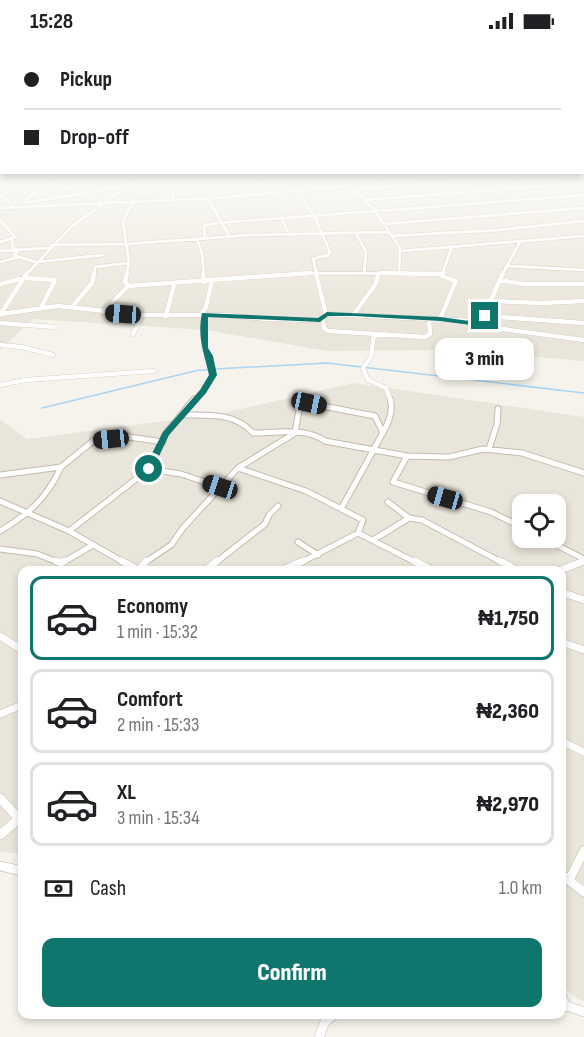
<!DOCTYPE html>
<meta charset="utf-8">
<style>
:root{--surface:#fff;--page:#f6f6f6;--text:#202124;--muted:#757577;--line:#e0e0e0;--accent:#0f766e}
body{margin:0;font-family:"Sofia Sans Condensed",sans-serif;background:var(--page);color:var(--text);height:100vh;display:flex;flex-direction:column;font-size:22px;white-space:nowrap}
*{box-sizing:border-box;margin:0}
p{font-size:20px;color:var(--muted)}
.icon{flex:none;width:33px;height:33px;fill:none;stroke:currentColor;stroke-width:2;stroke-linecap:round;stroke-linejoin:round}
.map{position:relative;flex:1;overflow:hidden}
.sheet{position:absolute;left:18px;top:524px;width:548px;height:453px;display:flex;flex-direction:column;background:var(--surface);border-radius:12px;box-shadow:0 3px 9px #0003}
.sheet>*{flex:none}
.banner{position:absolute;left:0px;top:0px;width:585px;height:132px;box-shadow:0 3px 9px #0003;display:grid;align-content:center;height:132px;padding:0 24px;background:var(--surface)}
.buttons{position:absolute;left:512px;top:452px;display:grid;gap:12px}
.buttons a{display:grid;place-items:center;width:54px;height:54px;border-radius:12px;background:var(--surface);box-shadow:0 3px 9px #0003;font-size:30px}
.end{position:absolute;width:27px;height:27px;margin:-14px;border:8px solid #0f766e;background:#fff;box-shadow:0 0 0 3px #fff}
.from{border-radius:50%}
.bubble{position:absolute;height:42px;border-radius:12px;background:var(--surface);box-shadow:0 3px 9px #0003;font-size:20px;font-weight:800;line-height:42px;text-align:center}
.car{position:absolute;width:18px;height:36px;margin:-18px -9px;border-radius:8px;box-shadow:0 0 4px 2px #0007;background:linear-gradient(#222 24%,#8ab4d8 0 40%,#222 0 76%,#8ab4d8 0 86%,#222 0)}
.banner b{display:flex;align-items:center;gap:21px;height:57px;font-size:22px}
.banner b+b{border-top:2px solid var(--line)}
.banner i{width:15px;height:15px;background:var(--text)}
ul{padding:10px 0 0;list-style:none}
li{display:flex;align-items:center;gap:18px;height:84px;margin:0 12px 9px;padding:0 12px;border:3px solid var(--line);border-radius:12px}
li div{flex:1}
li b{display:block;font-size:22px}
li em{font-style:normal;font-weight:800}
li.selected{border-color:var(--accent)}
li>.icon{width:54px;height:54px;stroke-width:1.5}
.pay{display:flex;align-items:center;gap:15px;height:66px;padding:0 24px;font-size:22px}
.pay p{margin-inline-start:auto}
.cta{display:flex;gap:12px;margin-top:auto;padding:12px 24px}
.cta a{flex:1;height:69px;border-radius:12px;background:var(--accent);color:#fff;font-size:24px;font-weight:800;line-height:69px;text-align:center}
.status{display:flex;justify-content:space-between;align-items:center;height:42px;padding:0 30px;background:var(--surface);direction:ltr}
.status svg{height:16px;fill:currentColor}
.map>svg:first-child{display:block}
.residential{fill:#eae5da;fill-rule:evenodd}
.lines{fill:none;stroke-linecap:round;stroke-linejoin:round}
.stream{stroke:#a9d4f2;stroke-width:1.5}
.minor-far4-casing{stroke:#c2bbae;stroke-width:4}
.minor-far3-casing{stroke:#c2bbae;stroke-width:5}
.minor-far2-casing{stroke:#c2bbae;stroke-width:7}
.minor-far1-casing{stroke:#c2bbae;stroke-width:8}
.minor-casing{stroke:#c2bbae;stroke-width:10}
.minor-far4{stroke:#fff;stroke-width:3}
.minor-far3{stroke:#fff;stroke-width:4.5}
.minor-far2{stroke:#fff;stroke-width:5}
.minor-far1{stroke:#fff;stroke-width:7}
.minor{stroke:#fff;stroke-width:9}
.route{fill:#0f766e}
</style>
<div class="status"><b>15:28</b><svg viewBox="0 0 49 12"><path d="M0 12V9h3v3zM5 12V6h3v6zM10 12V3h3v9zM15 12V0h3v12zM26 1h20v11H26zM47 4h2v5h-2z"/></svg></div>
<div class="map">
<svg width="584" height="995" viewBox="0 0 584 995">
<rect width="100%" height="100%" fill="#f6f3ec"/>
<path class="residential" d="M 0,134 L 15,134 L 48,142 L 120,137 L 127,134 L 584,134 L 584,319 L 455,308 L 327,309 L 206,288 L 33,277 L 0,308 Z
M 354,341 L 584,375 L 584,960 L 561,945 L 561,528 L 22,528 L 22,812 L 0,810 L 0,378 L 27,397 L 219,372 ZM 522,462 L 555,462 L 555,495 L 522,495 Z"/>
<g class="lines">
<path class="stream" d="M 215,327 L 327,321 L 584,351
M 42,366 L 199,328 L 210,328"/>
<g class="minor-far4-casing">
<path id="minor-far4" d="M 17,134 L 46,139 L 24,160
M 202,134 L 210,141 L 218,156
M 156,135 L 174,149 L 173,157
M 234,135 L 239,141 L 234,145 L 251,153
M 236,137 L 279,134
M 46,139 L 75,148 L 81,153
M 345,139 L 395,134
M 355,147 L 530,134
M 296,149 L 314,173 L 330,210 L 328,213 L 313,217 L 317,233
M 0,152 L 12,163
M 208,157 L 230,195
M 363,158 L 584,141
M 24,161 L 121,145 L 158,134
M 0,166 L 218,156 L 347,144 C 361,149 365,165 380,169 L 584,153
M 281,175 L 289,193
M 0,178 L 15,195 L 12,197 L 13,207
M 383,182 L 584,166
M 356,191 L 366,210 L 364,232
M 392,194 L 499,188 L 584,179
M 197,197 L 202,211 L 204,233
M 205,197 L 204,184 L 217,181 L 375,169 L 400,206 L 399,231
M 0,200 L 15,195
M 51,203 L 127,202 L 251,193 L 389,190
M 0,209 L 48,206
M 401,209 L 584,194
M 19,215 L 36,220 L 103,213
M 0,220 L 19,215 L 14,213 L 17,210 L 15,206
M 507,224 L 584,228
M 26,233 L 71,185 L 127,144
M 94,233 L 95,225 L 129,221
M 126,233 L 129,221 L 123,179 L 133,159
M 290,233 L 316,231 L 442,232
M 442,233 L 452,204
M 502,233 L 520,200"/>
</g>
<g class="minor-far3-casing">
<path id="minor-far3" d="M 203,231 L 204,240
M 316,231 L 326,273
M 379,231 L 442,232
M 499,238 L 524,242 L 584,242
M 0,242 L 24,236 L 55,238 L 41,266
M 128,244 L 310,231
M 492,259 L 541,261 L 584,259
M 72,265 L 92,241 L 94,231
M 103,270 L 128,244 L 125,239 L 127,231
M 1,272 L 58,264 L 142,273 L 224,273 L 266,277 L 320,278 L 327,272 L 473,279 L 488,285 L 584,298
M 354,272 L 375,243 L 379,231
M 0,273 L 27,231
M 201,273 L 206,265 L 212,239
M 166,274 L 174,243
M 485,274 L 584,281
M 483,276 L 503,231
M 440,277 L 456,239 L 442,234 L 443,231
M 323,278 L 324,286 L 328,289 L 425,295 L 430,292 L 429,276
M 0,281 L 55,285
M 133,292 L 142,273
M 374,293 L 371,315 L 363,326 L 368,338 L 386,346 L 391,359
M 0,303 L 22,305 L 53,313
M 0,343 L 25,338 L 154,329
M 193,359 L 210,339 L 213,330 L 204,306 L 205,273"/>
</g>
<g class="minor-far2-casing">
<path id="minor-far2" d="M 182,373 C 208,373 234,370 253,391 C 276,391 306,385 325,399 L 407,414 L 449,415 L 483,407 L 522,411 L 584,431
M 374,407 C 381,393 396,373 390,357
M 489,407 L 497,382 L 498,367
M 407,414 L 393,440 L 491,470 L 522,485
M 238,426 L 306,449 L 363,478 L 358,491
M 149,427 L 181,432 L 220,445
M 0,433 L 61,425 L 93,399 L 129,395 L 163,400
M 0,459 L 69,489 L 125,521
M 388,460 L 409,476 L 422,478 L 503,521
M 341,467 L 373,409
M 0,489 C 29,472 47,456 61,425
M 69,489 L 149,427 L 165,392 L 194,357
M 541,495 L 584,517
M 373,498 L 409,476
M 298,500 L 318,513
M 0,507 L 37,512 L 60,521
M 62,521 L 93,503
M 144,521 L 171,503 L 183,486 L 238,426 L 295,391 L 299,368 L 307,361 L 375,374 L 383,391
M 215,521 L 265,482 L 269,473 L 278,464
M 300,521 L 358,491 L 417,521
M 580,521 L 584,519"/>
</g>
<g class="minor-far1-casing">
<path id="minor-far1" d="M 56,519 L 61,521 L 64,519
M 122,519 L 138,528
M 414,519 L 432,528
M 500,519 L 517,528
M 139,528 L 146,519
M 206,528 L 217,519
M 282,528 L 303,519
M 561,528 L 584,519
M 561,550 L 584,558
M 0,594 L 22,608
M 561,600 L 584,608
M 0,672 L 22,663
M 561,699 L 584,710"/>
</g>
<g class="minor-casing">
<path id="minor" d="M 0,756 L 19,777
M 0,793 L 22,774
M 0,824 L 22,829
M 561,832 L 584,850
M 569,838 L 584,809
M 561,952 L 566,965
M 561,962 L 584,970
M 319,995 L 325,980 L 335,972"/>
</g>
<use href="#minor-far4" class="minor-far4"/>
<use href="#minor-far3" class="minor-far3"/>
<use href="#minor-far2" class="minor-far2"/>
<use href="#minor-far1" class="minor-far1"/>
<use href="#minor" class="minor"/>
</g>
<linearGradient id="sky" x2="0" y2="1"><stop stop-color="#8fc1ec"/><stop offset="0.49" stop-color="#fbfaf6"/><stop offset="1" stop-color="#fbfaf6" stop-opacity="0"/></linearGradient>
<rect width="584" height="274" fill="url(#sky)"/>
<path class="route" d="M 327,270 L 440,275 L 477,280 L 482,272 L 488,274 L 479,284 L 440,279 L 354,274 L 328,274 L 320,280 L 208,275 L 208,306 L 213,314 L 217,333 L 206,351 L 169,393 L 152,429 L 146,429 L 144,427 L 163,390 L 200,348 L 209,333 C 204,310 197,296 202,271 L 318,276 Z"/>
</svg>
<div class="buttons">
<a><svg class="icon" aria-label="locate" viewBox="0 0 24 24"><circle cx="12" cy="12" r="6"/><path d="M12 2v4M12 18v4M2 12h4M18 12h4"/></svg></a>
</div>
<i class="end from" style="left:149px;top:427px"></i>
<i class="end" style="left:485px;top:274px"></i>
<div class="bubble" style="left:435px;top:296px;width:99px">3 min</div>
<i class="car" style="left:123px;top:272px;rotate:274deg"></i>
<i class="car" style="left:309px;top:361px;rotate:102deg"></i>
<i class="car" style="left:111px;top:397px;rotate:264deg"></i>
<i class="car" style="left:220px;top:445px;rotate:288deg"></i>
<i class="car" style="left:445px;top:456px;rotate:286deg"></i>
<div class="banner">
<b><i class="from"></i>Pickup</b>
<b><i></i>Drop-off</b>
</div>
<section class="sheet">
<ul>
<li class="selected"><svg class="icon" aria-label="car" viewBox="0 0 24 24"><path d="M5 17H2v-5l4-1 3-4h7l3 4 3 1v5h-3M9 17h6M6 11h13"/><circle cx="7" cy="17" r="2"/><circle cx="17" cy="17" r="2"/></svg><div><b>Economy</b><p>1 min · 15:32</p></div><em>₦1,750</em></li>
<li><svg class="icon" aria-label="car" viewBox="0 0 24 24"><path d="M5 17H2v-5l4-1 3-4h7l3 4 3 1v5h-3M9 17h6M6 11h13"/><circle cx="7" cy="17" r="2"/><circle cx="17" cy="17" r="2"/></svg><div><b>Comfort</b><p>2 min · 15:33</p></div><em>₦2,360</em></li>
<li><svg class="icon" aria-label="car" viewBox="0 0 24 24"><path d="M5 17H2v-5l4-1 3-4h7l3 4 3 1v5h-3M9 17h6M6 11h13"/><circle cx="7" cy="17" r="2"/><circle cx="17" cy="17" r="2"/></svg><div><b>XL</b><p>3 min · 15:34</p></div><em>₦2,970</em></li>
</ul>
<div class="pay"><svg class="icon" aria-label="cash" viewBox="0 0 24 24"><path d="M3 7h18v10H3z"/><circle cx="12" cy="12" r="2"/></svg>Cash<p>1.0 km</p></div>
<div class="cta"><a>Confirm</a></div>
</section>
</div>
